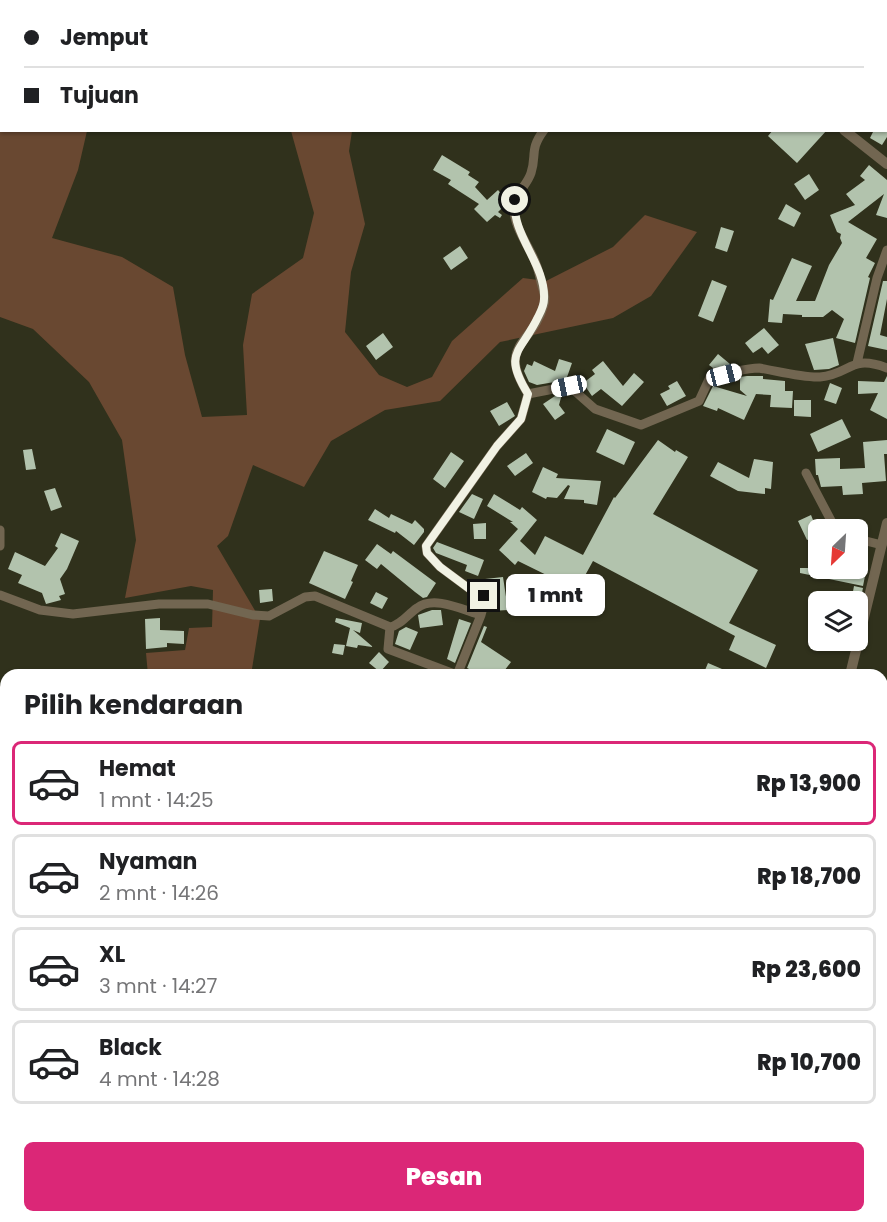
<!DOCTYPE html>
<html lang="id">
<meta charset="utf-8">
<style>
:root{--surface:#fff;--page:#f6f6f6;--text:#202124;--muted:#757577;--line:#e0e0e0;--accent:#db2777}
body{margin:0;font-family:Poppins,sans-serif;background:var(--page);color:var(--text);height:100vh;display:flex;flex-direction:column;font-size:22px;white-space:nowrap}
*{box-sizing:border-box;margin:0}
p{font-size:20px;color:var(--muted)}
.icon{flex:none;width:33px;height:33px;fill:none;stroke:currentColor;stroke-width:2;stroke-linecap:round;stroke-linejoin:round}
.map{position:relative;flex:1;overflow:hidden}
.details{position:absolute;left:0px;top:669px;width:888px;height:554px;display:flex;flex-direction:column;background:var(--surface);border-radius:18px 18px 0 0;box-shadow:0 2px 4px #0004}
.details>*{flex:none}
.banner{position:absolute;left:0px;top:0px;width:888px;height:132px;box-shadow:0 2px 4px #0004;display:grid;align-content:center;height:132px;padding:0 24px;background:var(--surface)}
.needle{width:39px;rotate:205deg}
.controls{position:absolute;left:808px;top:519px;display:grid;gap:12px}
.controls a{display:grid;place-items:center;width:60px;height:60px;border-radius:9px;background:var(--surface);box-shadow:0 2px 4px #0004;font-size:30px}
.end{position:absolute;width:27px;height:27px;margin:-14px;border:8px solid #f1f2e4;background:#111;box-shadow:0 0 0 3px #111}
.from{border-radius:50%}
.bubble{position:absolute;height:42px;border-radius:9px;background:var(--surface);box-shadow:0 2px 4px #0004;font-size:20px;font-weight:800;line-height:42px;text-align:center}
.car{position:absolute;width:18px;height:36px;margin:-18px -9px;border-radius:8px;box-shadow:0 0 4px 2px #0007;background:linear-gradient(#fff 24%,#345 0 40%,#fff 0 76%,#345 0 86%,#fff 0)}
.banner b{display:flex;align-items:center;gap:21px;height:57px;font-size:22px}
.banner b+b{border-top:2px solid var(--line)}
.banner i{width:15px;height:15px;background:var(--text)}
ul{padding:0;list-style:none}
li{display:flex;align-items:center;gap:18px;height:84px;margin:0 12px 9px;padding:0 12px;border:3px solid var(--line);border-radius:9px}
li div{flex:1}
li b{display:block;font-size:22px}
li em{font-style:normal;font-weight:800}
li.current{border-color:var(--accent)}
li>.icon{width:54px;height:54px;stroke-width:1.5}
h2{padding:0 24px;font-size:27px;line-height:72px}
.cta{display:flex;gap:12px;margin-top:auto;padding:12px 24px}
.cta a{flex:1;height:69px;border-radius:9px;background:var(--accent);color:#fff;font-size:24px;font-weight:800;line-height:69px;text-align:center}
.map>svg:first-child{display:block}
.green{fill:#694831}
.building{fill:#b2c3ad}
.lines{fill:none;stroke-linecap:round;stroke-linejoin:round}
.minor{stroke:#726651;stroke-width:9}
.tertiary{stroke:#726651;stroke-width:10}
.route{stroke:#f1f2e4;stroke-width:8}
</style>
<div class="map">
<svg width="887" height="1222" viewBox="0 0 887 1222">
<rect width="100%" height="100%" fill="#30311c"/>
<path class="green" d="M 0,81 L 2,130 L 87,131 L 78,170 L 52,238 L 122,257 L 173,287 L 185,355 L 202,417 L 247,415 L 243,345 L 252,294 L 303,258 L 314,213 L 291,131 L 352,131 L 349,151 L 365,224 L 351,272 L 345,332 L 379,375 L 407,387 L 432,377 L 452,341 L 523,278 L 546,281 L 613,247 L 645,215 L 697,232 L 651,296 L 613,318 L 500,342 L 440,401 L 385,410 L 331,441 L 304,487 L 253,465 L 228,536 L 217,546 L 260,619 L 251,675 L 148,675 L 146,653 L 185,650 L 189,628 L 212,627 L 213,590 L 191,586 L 125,598 L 136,540 L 122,440 L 89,382 L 33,329 L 0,317 Z
M 53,1217 L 197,1216 L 202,1222 L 53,1222 Z"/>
<path class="building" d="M 773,130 L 827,130 L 797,163 L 768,136 Z
M 874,130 L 887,130 L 887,137 L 882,145 L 870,138 Z
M 442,155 L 470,172 L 468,175 L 479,182 L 475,187 L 487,200 L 498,190 L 508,202 L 498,212 L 502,215 L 500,218 L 495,215 L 487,222 L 474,209 L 479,204 L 448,184 L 451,180 L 433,170 Z
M 869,165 L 887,180 L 887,218 L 876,215 L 884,194 L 848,222 L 877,239 L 866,258 L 875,263 L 868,277 L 870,278 L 855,343 L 836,338 L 844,319 L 832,310 L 823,317 L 802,317 L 802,315 L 783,314 L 782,323 L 768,322 L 770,299 L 773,300 L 792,258 L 812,266 L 796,301 L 815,301 L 829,265 L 842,243 L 840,238 L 841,234 L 837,232 L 830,215 L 855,205 L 846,194 L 865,180 L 860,176 Z
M 809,174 L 819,190 L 805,200 L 794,184 Z
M 786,204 L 801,213 L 794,227 L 778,219 Z
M 721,227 L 734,231 L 727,252 L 715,248 Z
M 460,246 L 468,258 L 451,270 L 443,258 Z
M 712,280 L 727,286 L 713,322 L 698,316 Z
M 883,281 L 887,281 L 887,299 L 880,335 L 887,337 L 887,350 L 868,346 Z
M 764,328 L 779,345 L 768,354 L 762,347 L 753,353 L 745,343 Z
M 383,333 L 393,347 L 376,360 L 366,346 Z
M 833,338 L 839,365 L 829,369 L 814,370 L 805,344 Z
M 718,354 L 730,364 L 728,366 L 713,368 L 709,365 Z
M 559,359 L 572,363 L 566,380 L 537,385 L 529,382 L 524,371 L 527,364 L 532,366 L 534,361 L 555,371 Z
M 603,361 L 623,386 L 634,373 L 644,382 L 622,406 L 601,389 L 592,396 L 583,383 L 595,374 L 592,370 Z
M 747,376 L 763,376 L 763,379 L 785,381 L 785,391 L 793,391 L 792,408 L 770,407 L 771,395 L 756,394 L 744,420 L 718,408 L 717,411 L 703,406 L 713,386 L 747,396 L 740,390 L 740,377 Z
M 887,376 L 887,419 L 870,410 L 878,393 L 858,394 L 858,381 L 884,382 Z
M 677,381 L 686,396 L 667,406 L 660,394 L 670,389 L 668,386 Z
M 830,383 L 842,388 L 836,404 L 824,400 Z
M 562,394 L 559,405 L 565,413 L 555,420 L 543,404 L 555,396 Z
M 794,400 L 811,400 L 811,417 L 794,416 Z
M 507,402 L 515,416 L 499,426 L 490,411 Z
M 842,419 L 851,437 L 818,452 L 810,434 Z
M 607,429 L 635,442 L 624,465 L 596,452 Z
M 658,440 L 675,452 L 676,450 L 688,457 L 653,514 L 758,570 L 729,623 L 776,645 L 766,668 L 729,650 L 735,636 L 593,561 L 577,590 L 518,561 L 515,565 L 499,550 L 518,529 L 510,522 L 513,522 L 487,506 L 494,494 L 520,510 L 522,507 L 537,520 L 520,541 L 535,555 L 545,536 L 583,555 L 614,497 L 615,498 Z
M 887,440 L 887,454 L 884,454 L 886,481 L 862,483 L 863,494 L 843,495 L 842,486 L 821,487 L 818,475 L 816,475 L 815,459 L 840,458 L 840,469 L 865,468 L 863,442 Z
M 32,449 L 36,469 L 26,470 L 23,450 Z
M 451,452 L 464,461 L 445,488 L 433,479 Z
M 526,453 L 533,463 L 515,476 L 507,466 Z
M 754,459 L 773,462 L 771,489 L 765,488 L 765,494 L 738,491 L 710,476 L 718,462 L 749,478 Z
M 543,467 L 558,474 L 556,478 L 601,481 L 597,505 L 584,503 L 584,500 L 564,499 L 570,486 L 568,485 L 557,498 L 547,497 L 546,499 L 532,492 Z
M 55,488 L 62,507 L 51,511 L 44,491 Z
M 472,494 L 483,499 L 474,519 L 459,512 Z
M 375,509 L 389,518 L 391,514 L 412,524 L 415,520 L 424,529 L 424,532 L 414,545 L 396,531 L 395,533 L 368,520 Z
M 811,515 L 819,535 L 807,540 L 798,521 Z
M 486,523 L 486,539 L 474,539 L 473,524 Z
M 61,533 L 79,541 L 67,569 L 60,579 L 65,594 L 59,596 L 61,600 L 46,604 L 42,593 L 18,583 L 22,575 L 8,569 L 15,552 L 45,566 L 58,548 L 55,546 Z
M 437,542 L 484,560 L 478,576 L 465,571 L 467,565 L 436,553 L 433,548 Z
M 377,544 L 391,554 L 393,551 L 436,583 L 427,597 L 423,598 L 415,592 L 381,564 L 377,569 L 365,560 Z
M 324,551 L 358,565 L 351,581 L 353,582 L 345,599 L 309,583 Z
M 810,556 L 819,557 L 819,568 L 854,568 L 866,571 L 863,586 L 800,573 L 800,568 L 808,568 Z
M 503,577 L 508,610 L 489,611 L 490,597 L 485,579 Z
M 854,586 L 863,588 L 860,602 L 851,602 Z
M 272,589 L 273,601 L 260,603 L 259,590 Z
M 526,589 L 535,590 L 533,609 L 524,608 Z
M 376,592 L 388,598 L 382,609 L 370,603 Z
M 432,610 L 441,610 L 443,625 L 420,628 L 418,615 Z
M 160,618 L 160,630 L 184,631 L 184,644 L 167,643 L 167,647 L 146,649 L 145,619 Z
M 336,618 L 362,623 L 360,633 L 353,630 L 373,647 L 358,645 L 357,648 L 346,646 L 350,628 L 335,622 Z
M 459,619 L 471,623 L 455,663 L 447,659 Z
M 484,626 L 487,627 L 481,642 L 511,662 L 501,675 L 482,675 L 467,668 Z
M 406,627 L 418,632 L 410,650 L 395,644 L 399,631 Z
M 334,644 L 345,645 L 343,655 L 332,653 Z
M 379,652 L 389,662 L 380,672 L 369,663 Z
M 708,663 L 736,675 L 703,675 Z"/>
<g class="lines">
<path class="minor" d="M 596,2 L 597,0
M 857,363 L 877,278 L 887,250
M 528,394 L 569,386 L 595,409 L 641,425 L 699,401 L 711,375 C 728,375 743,368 759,368 C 777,371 803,378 820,377 C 851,374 850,354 887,368
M 806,473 L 836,530
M 0,530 L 0,546
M 858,539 L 882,545
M 0,595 L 40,610 L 73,614 L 159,604 L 208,604 L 253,615 L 269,616 L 305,597 L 315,596 L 390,627 C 401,625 408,614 417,608 C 434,595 463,610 481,615 L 457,675
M 481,615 C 484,605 485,598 480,588 L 471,590 L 440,567 L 427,553 L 426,546 L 497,446 L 521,419 L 528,394 C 496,343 533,346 544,304 C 546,298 544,292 542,286 C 540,279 539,271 536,264 C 530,247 514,228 514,209 C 513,195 527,186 531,173 C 537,155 529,150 544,130
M 390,627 L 388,649 L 457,675
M 882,717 L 887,719
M 786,1216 L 794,1222"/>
<path class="tertiary" d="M 693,0 L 693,2
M 844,130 L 887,164
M 850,675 L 887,523
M 489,1222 L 496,1216"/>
</g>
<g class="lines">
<path class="route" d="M 484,596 L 480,588 L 471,590 L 440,567 L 427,553 L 426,546 L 497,446 L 521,419 L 528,394 C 502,352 521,353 538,317 C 541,311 544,306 544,299 C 546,264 511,235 515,200"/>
</g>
</svg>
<div class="controls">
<a><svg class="needle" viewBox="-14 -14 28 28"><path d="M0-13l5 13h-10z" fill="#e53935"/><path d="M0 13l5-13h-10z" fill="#757577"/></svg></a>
<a><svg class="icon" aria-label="layers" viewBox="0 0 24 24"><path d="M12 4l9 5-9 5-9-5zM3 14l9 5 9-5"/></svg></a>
</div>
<i class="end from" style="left:515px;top:200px"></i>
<i class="end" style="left:484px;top:596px"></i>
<div class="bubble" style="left:506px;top:574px;width:99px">1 mnt</div>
<i class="car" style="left:724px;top:375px;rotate:76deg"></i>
<i class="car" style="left:569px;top:386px;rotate:258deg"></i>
<div class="banner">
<b><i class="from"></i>Jemput</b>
<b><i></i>Tujuan</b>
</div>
<section class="details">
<h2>Pilih kendaraan</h2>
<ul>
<li class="current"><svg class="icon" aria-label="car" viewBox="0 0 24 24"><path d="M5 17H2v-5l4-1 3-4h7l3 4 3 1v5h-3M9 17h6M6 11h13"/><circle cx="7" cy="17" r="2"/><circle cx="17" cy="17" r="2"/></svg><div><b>Hemat</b><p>1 mnt · 14:25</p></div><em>Rp 13,900</em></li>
<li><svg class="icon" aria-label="car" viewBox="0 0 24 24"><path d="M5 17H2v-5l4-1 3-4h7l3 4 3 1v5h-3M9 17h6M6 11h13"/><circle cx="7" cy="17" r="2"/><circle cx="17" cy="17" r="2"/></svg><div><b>Nyaman</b><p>2 mnt · 14:26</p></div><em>Rp 18,700</em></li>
<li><svg class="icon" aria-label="car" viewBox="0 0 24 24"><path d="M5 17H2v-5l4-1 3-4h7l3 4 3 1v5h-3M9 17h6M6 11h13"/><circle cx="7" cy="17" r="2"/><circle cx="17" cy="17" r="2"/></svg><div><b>XL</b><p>3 mnt · 14:27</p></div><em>Rp 23,600</em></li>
<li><svg class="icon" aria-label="car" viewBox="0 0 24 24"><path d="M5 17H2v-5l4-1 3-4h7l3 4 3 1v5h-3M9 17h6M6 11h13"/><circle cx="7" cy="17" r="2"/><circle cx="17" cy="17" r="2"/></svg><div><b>Black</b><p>4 mnt · 14:28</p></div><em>Rp 10,700</em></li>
</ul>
<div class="cta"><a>Pesan</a></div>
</section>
</div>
